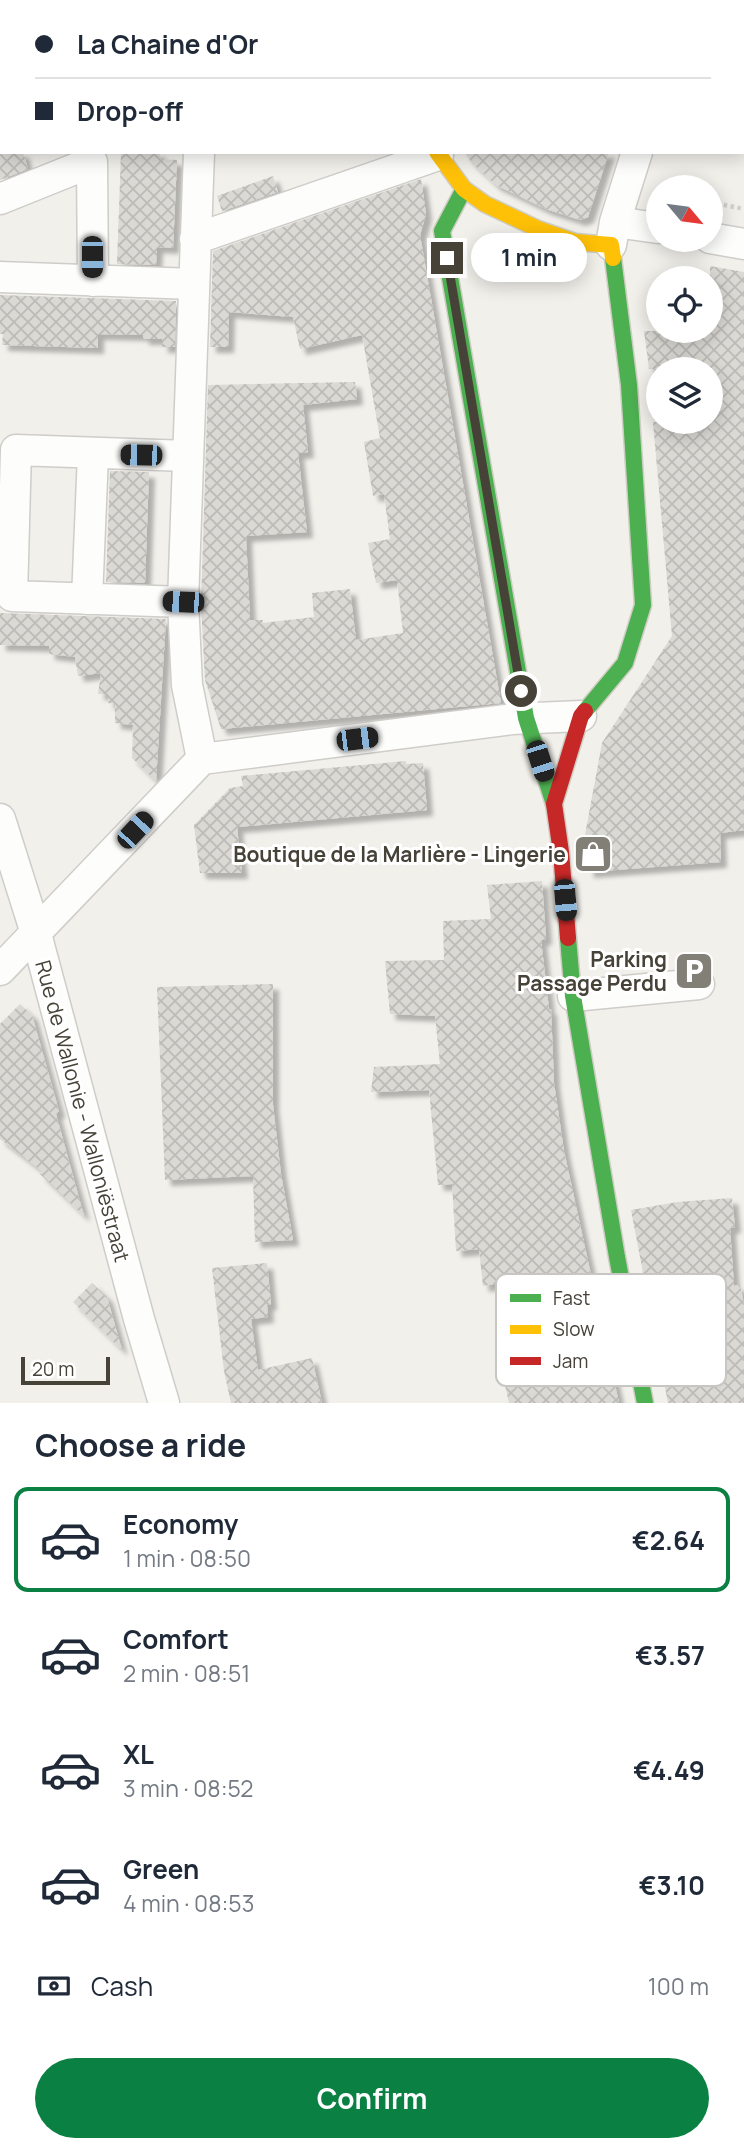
<!DOCTYPE html>
<meta charset="utf-8">
<style>
:root{--surface:#fff;--page:#f6f6f7;--text:#1f2937;--muted:#747a83;--line:#e0e1e3;--accent:#0b8043}
body{margin:0;font-family:Manrope,sans-serif;background:var(--page);color:var(--text);height:100vh;display:flex;flex-direction:column;font-size:26px;white-space:nowrap}
*{box-sizing:border-box;margin:0}
p{font-size:23px;color:var(--muted)}
.icon{flex:none;width:38px;height:38px;fill:none;stroke:currentColor;stroke-width:2;stroke-linecap:round;stroke-linejoin:round}
.map{position:relative;height:1403px;overflow:hidden}
.side{display:flex;flex-direction:column;background:var(--surface);flex:1}
.side>*{flex:none}
.guide{position:absolute;left:0px;top:0px;width:746px;height:154px;box-shadow:0 4px 18px #0003;display:grid;align-content:center;height:154px;padding:0 35px;background:var(--surface)}
.needle{width:46px;rotate:119deg}
.tools{position:absolute;left:646px;top:175px;display:grid;gap:14px}
.tools a{display:grid;place-items:center;width:77px;height:77px;border-radius:50%;background:var(--surface);box-shadow:0 4px 18px #0003;font-size:35px}
.scale{position:absolute;left:21px;bottom:18px;width:89px;box-sizing:border-box;padding-left:7px;border:4px solid #464238;border-top:0;font-size:19px;line-height:24px;white-space:nowrap;color:#464238;-webkit-text-stroke:5px #fff;paint-order:stroke}
.end{position:absolute;width:32px;height:32px;margin:-16px;border:9px solid #464238;background:#fff;box-shadow:0 0 0 4px #fff}
.from{border-radius:50%}
.bubble{position:absolute;height:49px;border-radius:24px;background:var(--surface);box-shadow:0 4px 18px #0003;font-size:23px;font-weight:700;line-height:49px;text-align:center}
.car{position:absolute;width:21px;height:42px;margin:-21px -10px;border-radius:9px;box-shadow:0 0 5px 2px #0007;background:linear-gradient(#222 24%,#8ab4d8 0 40%,#222 0 76%,#8ab4d8 0 86%,#222 0)}
.guide b{display:flex;align-items:center;gap:24px;height:66px;font-size:26px}
.guide b+b{border-top:2px solid var(--line)}
.guide i{width:18px;height:18px;background:var(--text)}
ul{padding:0;list-style:none}
li{display:flex;align-items:center;gap:21px;height:105px;margin:0 14px 10px;padding:0 21px;border:4px solid transparent;border-radius:14px}
li div{flex:1}
li b{display:block;font-size:26px}
li em{font-style:normal;font-weight:700}
li.on{border-color:var(--accent)}
li>.icon{width:63px;height:63px;stroke-width:1.5}
h2{padding:0 35px;font-size:32px;line-height:84px}
.pay{display:flex;align-items:center;gap:18px;height:77px;padding:0 35px;font-size:26px}
.pay p{margin-inline-start:auto}
.action{display:flex;gap:14px;margin-top:auto;padding:14px 35px}
.action a{flex:1;height:80px;border-radius:42px;background:var(--accent);color:#fff;font-size:28px;font-weight:700;line-height:80px;text-align:center}
.map>svg:first-child{display:block}
.building{fill:url(#building-cross-hatch);filter:url(#shadow)}
.lines{fill:none;stroke-linecap:round;stroke-linejoin:round}
.street-casing{stroke:#cfcdc9;stroke-width:33}
.fast-casing{stroke:#cfcdc3;stroke-width:19}
.slow-casing{stroke:#cfcdc3;stroke-width:19}
.jam-casing{stroke:#cfcdc3;stroke-width:19}
.path{stroke:#d1d0ca;stroke-width:4.5;stroke-dasharray:3.5 3.5;stroke-linecap:butt}
.street{stroke:#fdfdfc;stroke-width:30}
.fast{stroke:#4caf50;stroke-width:16}
.slow{stroke:#ffc107;stroke-width:16}
.jam{stroke:#c62828;stroke-width:16}
.route{stroke:#464238;stroke-width:9}
.labels{text-anchor:middle;dominant-baseline:central;stroke-width:6;stroke-linejoin:round;paint-order:stroke}
.poi-label{font-size:21px;font-weight:bold;fill:#464238;stroke:#fff;text-anchor:end}
.street-label{font-size:21px;fill:#464238;stroke:#fff}
.key{fill:#fff;stroke:#c8c6c3;stroke-width:2}
.key-label{font-size:19px;fill:#464238}
</style>
<div class="map">
<svg width="744" height="1403" viewBox="0 0 744 1403">
<defs>
<pattern id="building-cross-hatch" width="8" height="8" patternUnits="userSpaceOnUse" patternTransform="scale(1.75)"><rect width="8" height="8" fill="#dad9d4"/><path d="M0 0l8 8M0 8l8-8" fill="none" stroke="#bcbbb7"/></pattern>
<filter id="shadow"><feDropShadow dx="6" dy="6" stdDeviation="2" flood-color="#0004"/></filter>
</defs>
<rect width="100%" height="100%" fill="#f1f0eb"/>
<path class="building" d="M 0,152 L 23,152 L 28,169 L 0,180 Z
M 121,152 L 160,152 L 160,159 L 177,160 L 173,248 L 157,247 L 156,265 L 117,264 Z
M 464,152 L 609,152 L 588,217 L 580,220 L 546,209 L 496,185 L 472,163 Z
M 273,176 L 278,192 L 222,211 L 217,196 Z
M 421,179 L 426,214 L 420,235 L 501,703 L 221,729 L 205,680 L 201,604 L 208,385 L 355,382 L 357,399 L 303,405 L 308,452 L 298,453 L 307,532 L 246,536 L 250,620 L 263,620 L 263,623 L 314,617 L 312,593 L 350,589 L 356,640 L 403,633 L 397,580 L 376,583 L 368,543 L 390,539 L 384,494 L 373,496 L 364,442 L 380,438 L 362,335 L 300,349 L 293,317 L 229,312 L 228,347 L 210,347 L 213,251 Z
M 710,266 L 744,272 L 744,830 L 720,833 L 721,862 L 588,872 L 585,835 L 602,743 L 672,636 L 653,422 L 710,422 L 710,369 L 649,369 L 644,331 L 710,331 Z
M 0,295 L 176,301 L 175,347 L 162,347 L 162,339 L 143,339 L 143,335 L 98,334 L 98,348 L 2,345 L 3,334 L 0,334 Z
M 110,471 L 149,472 L 145,583 L 106,582 Z
M 0,613 L 166,619 L 156,781 L 132,758 L 133,725 L 115,723 L 115,704 L 108,703 L 108,694 L 98,694 L 101,673 L 78,676 L 75,657 L 49,654 L 49,646 L 0,645 Z
M 406,761 L 406,764 L 423,763 L 427,810 L 237,827 L 242,873 L 200,873 L 194,825 L 230,788 L 243,786 L 241,776 Z
M 542,881 L 546,939 L 541,940 L 549,1009 L 551,1009 L 554,1083 L 564,1151 L 619,1403 L 509,1403 L 502,1372 L 523,1367 L 518,1350 L 525,1348 L 518,1304 L 510,1305 L 506,1282 L 483,1286 L 479,1249 L 456,1251 L 452,1184 L 438,1185 L 429,1090 L 371,1092 L 374,1067 L 440,1064 L 435,1016 L 390,1014 L 385,961 L 444,960 L 443,921 L 491,919 L 487,885 Z
M 273,984 L 273,1105 L 281,1174 L 293,1240 L 255,1242 L 253,1176 L 165,1180 L 157,987 Z
M 20,1004 L 32,1015 L 59,1111 L 56,1114 L 84,1216 L 40,1174 L 42,1171 L 0,1139 L 0,1024 Z
M 732,1198 L 735,1227 L 730,1228 L 734,1286 L 740,1285 L 744,1304 L 744,1403 L 668,1403 L 631,1210 L 678,1202 Z
M 267,1263 L 271,1304 L 267,1305 L 268,1317 L 251,1319 L 258,1370 L 312,1358 L 322,1403 L 231,1403 L 224,1371 L 212,1268 Z
M 92,1283 L 107,1297 L 122,1350 L 73,1302 Z"/>
<g class="lines">
<g class="street-casing">
<path id="street" d="M 686,2 L 687,0
M 199,152 L 183,602 L 187,685 L 202,759
M 0,199 L 92,162 L 93,281
M 615,222 L 658,228
M 710,238 L 744,244
M 195,239 L 438,155
M 611,245 L 615,222 L 637,152
M 0,277 L 194,284
M 87,599 L 93,454
M 183,602 L 12,596 L 16,450 L 188,456
M 0,819 L 35,930 L 139,1319 L 164,1403
M 0,970 L 202,759 L 512,719 L 581,716
M 573,996 L 699,984"/>
</g>
<g class="fast-casing">
<path id="fast" d="M 352,0 L 353,2
M 464,189 L 442,231 L 526,718 L 554,804
M 585,711 L 625,663 L 643,605 L 629,385 L 613,258
M 568,938 L 573,996 L 617,1257 L 645,1403"/>
</g>
<g class="slow-casing">
<path id="slow" d="M 437,152 L 464,189 L 485,204 L 538,229 L 575,242 L 611,245 L 613,258"/>
</g>
<g class="jam-casing">
<path id="jam" d="M 568,938 L 561,852 L 554,804 L 581,716 L 585,711"/>
</g>
<path class="path" d="M 710,202 L 744,209"/>
<use href="#street" class="street"/>
<use href="#fast" class="fast"/>
<use href="#slow" class="slow"/>
<use href="#jam" class="jam"/>
</g>
<g class="lines">
<path class="route" d="M 447,258 L 521,691"/>
</g>
<defs>
<g id="shop-square" transform="scale(2.0125)"><rect x="-9" y="-9" width="18" height="18" rx="4" fill="#827f77" stroke="#fff"/><path d="M-5-2.5h2.3a2.7 3.5 0 0 1 5.4 0H5L5.5 6h-11ZM-1.5-2.5h3a1.5 2.3 0 0 0-3 0Z" fill="#fff"/></g>
<g id="parking-square" transform="scale(2.0125)"><rect x="-9" y="-9" width="18" height="18" rx="4" fill="#827f77" stroke="#fff"/><path d="M-3.5-5.5H1a3.5 3.5 0 0 1 0 7H-1V5.5H-3.5ZM-1-3.4V-.6H.8a1.4 1.4 0 0 0 0-2.8Z" fill="#fff"/></g>
</defs>
<g fill-rule="evenodd">
<use href="#shop-square" x="593" y="854"/>
<use href="#parking-square" x="694" y="971"/>
</g>
<g class="labels">
<g class="poi-label">
<text x="566" y="854">Boutique de la Marlière - Lingerie</text>
<text x="667" y="959">Parking<tspan x="667" dy="24">Passage Perdu</tspan></text>
</g>
<g class="street-label">
<text transform="translate(83 1111) rotate(75)">Rue de Wallonie - Walloniëstraat</text>
</g>
</g>
<rect x="496" y="1274" width="230" height="112" rx="10" class="key"/>
<rect x="510" y="1294" width="31" height="8" fill="#4caf50"/>
<rect x="510" y="1325" width="31" height="9" fill="#ffc107"/>
<rect x="510" y="1357" width="31" height="8" fill="#c62828"/>
<g class="key-label">
<text x="553" y="1305">Fast</text>
<text x="553" y="1336">Slow</text>
<text x="553" y="1368">Jam</text>
</g>
</svg>
<div class="tools">
<a><svg class="needle" viewBox="-14 -14 28 28"><path d="M0-13l5 13h-10z" fill="#e53935"/><path d="M0 13l5-13h-10z" fill="#747a83"/></svg></a>
<a><svg class="icon" aria-label="locate" viewBox="0 0 24 24"><circle cx="12" cy="12" r="6"/><path d="M12 2v4M12 18v4M2 12h4M18 12h4"/></svg></a>
<a><svg class="icon" aria-label="layers" viewBox="0 0 24 24"><path d="M12 4l9 5-9 5-9-5zM3 14l9 5 9-5"/></svg></a>
</div>
<div class="scale">20 m</div>
<i class="end from" style="left:521px;top:691px"></i>
<i class="end" style="left:447px;top:258px"></i>
<div class="bubble" style="left:471px;top:233px;width:116px">1 min</div>
<i class="car" style="left:92px;top:257px;rotate:180deg"></i>
<i class="car" style="left:141px;top:455px;rotate:271deg"></i>
<i class="car" style="left:183px;top:602px;rotate:272deg"></i>
<i class="car" style="left:357px;top:739px;rotate:83deg"></i>
<i class="car" style="left:540px;top:761px;rotate:162deg"></i>
<i class="car" style="left:135px;top:830px;rotate:43deg"></i>
<i class="car" style="left:565px;top:900px;rotate:175deg"></i>
<div class="guide">
<b><i class="from"></i>La Chaine d'Or</b>
<b><i></i>Drop-off</b>
</div>
</div>
<section class="side">
<h2>Choose a ride</h2>
<ul>
<li class="on"><svg class="icon" aria-label="car" viewBox="0 0 24 24"><path d="M5 17H2v-5l4-1 3-4h7l3 4 3 1v5h-3M9 17h6M6 11h13"/><circle cx="7" cy="17" r="2"/><circle cx="17" cy="17" r="2"/></svg><div><b>Economy</b><p>1 min · 08:50</p></div><em>€2.64</em></li>
<li><svg class="icon" aria-label="car" viewBox="0 0 24 24"><path d="M5 17H2v-5l4-1 3-4h7l3 4 3 1v5h-3M9 17h6M6 11h13"/><circle cx="7" cy="17" r="2"/><circle cx="17" cy="17" r="2"/></svg><div><b>Comfort</b><p>2 min · 08:51</p></div><em>€3.57</em></li>
<li><svg class="icon" aria-label="car" viewBox="0 0 24 24"><path d="M5 17H2v-5l4-1 3-4h7l3 4 3 1v5h-3M9 17h6M6 11h13"/><circle cx="7" cy="17" r="2"/><circle cx="17" cy="17" r="2"/></svg><div><b>XL</b><p>3 min · 08:52</p></div><em>€4.49</em></li>
<li><svg class="icon" aria-label="car" viewBox="0 0 24 24"><path d="M5 17H2v-5l4-1 3-4h7l3 4 3 1v5h-3M9 17h6M6 11h13"/><circle cx="7" cy="17" r="2"/><circle cx="17" cy="17" r="2"/></svg><div><b>Green</b><p>4 min · 08:53</p></div><em>€3.10</em></li>
</ul>
<div class="pay"><svg class="icon" aria-label="cash" viewBox="0 0 24 24"><path d="M3 7h18v10H3z"/><circle cx="12" cy="12" r="2"/></svg>Cash<p>100 m</p></div>
<div class="action"><a>Confirm</a></div>
</section>
